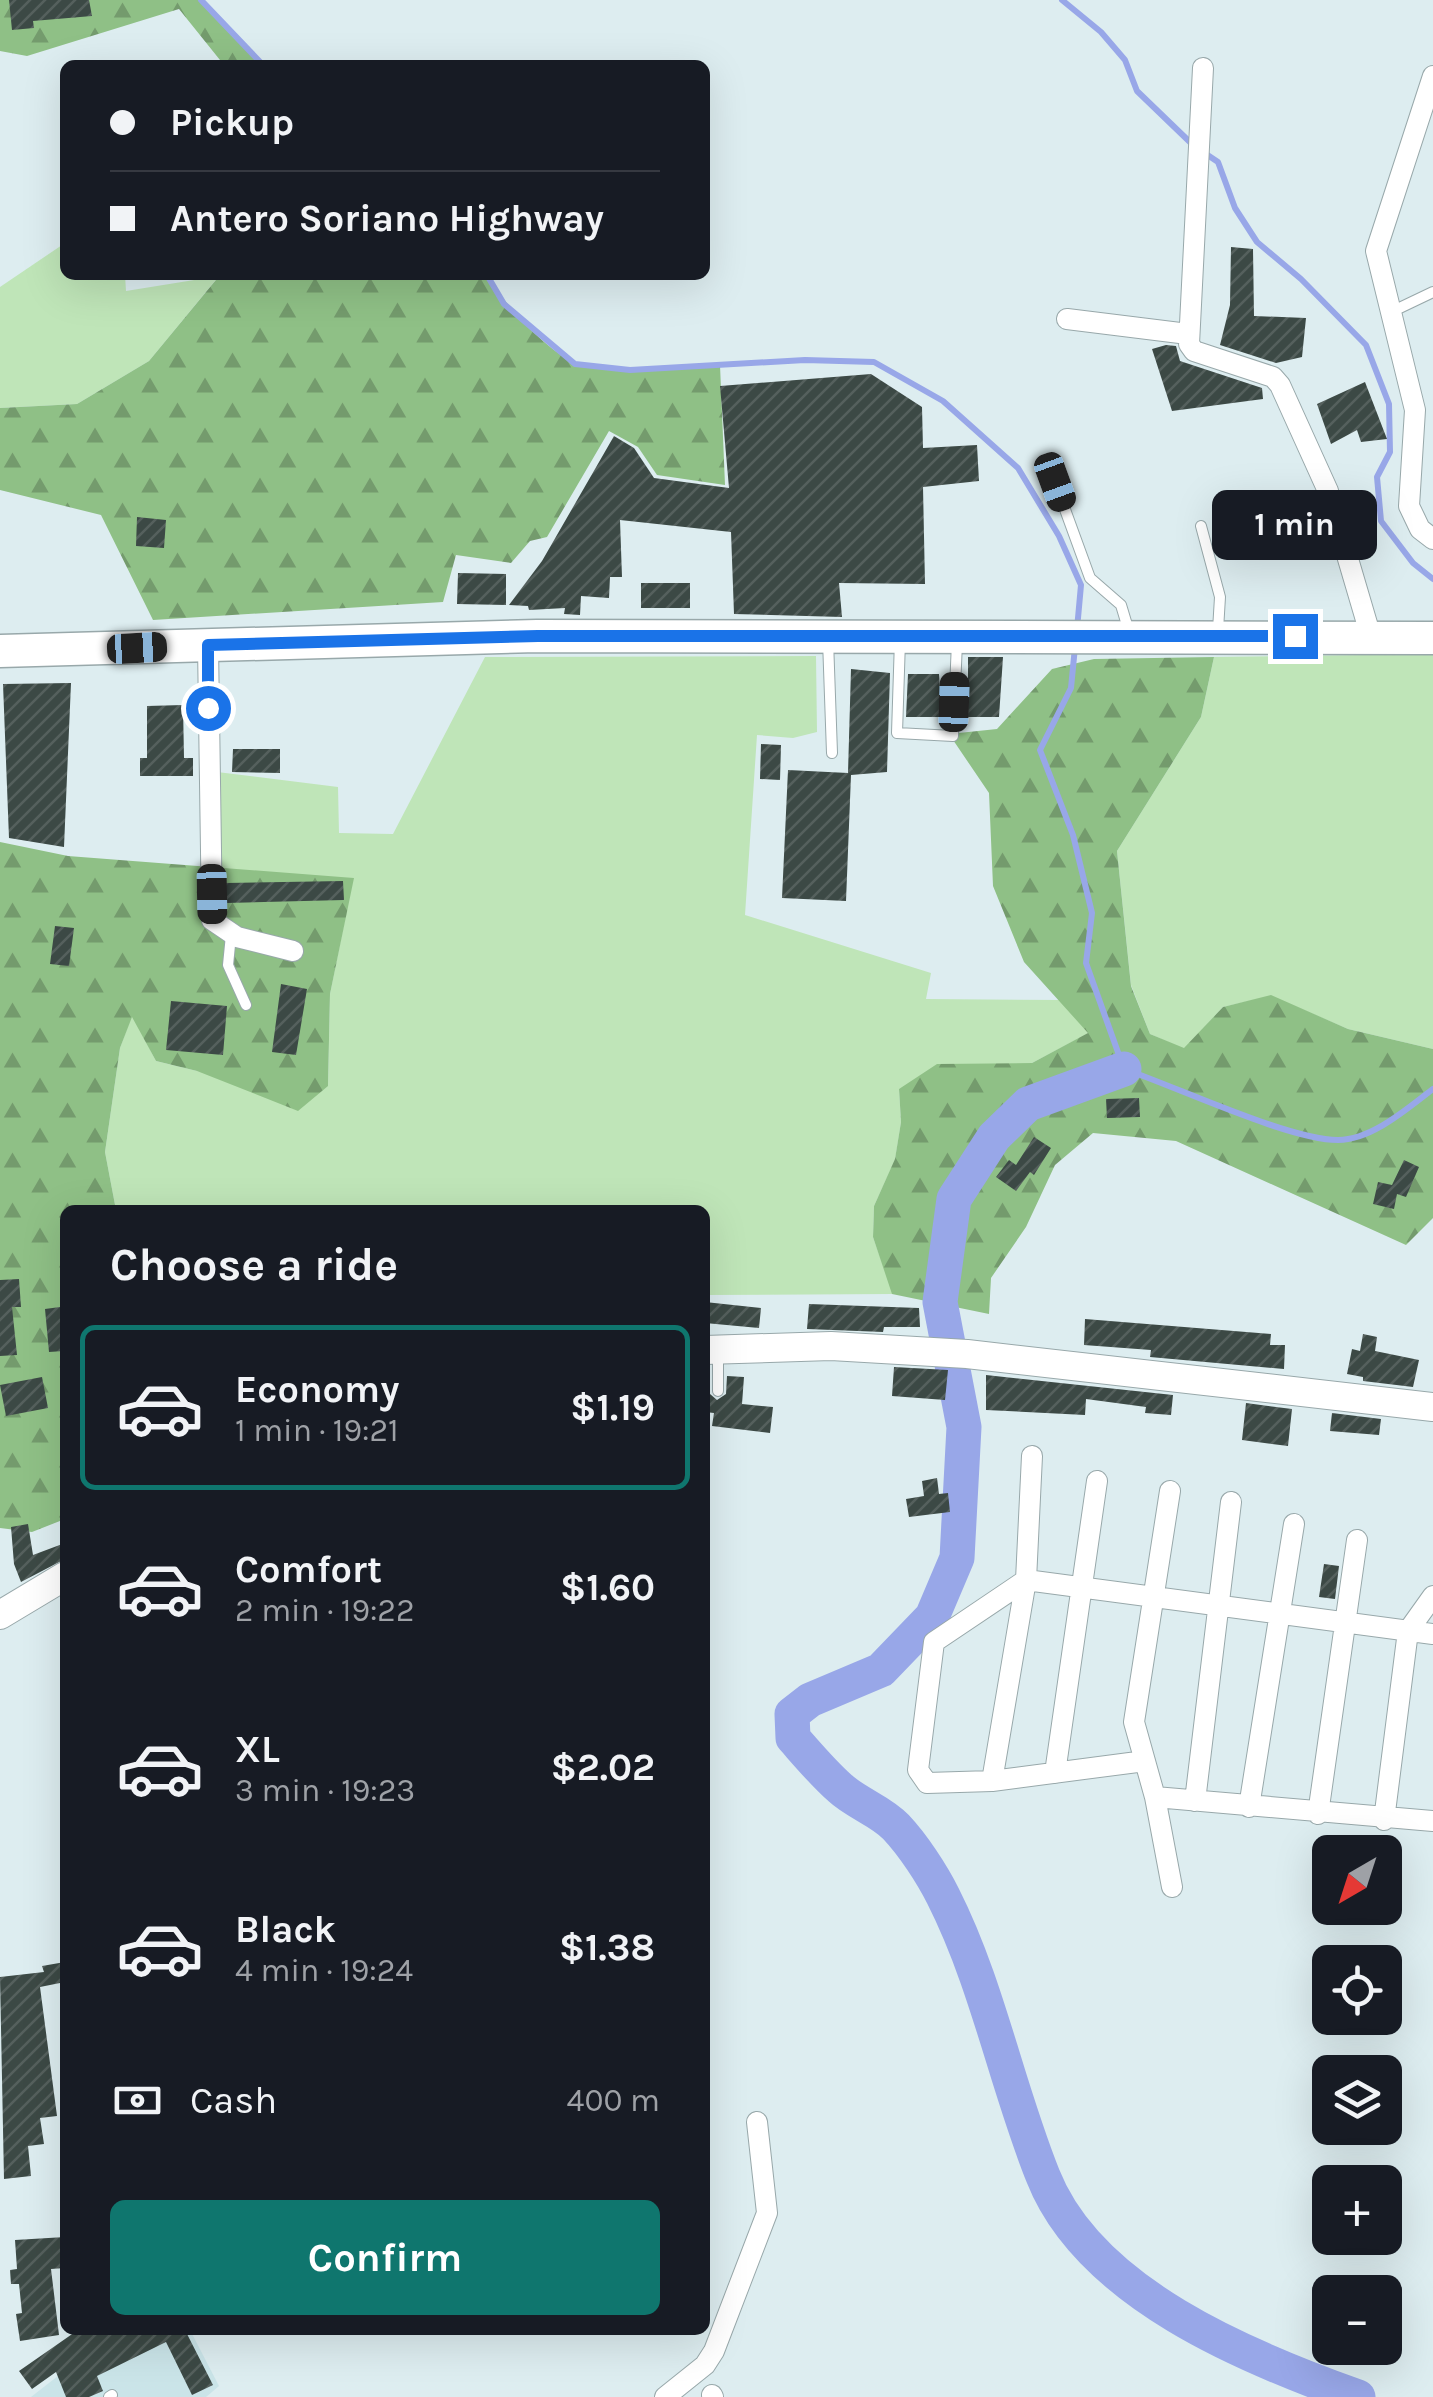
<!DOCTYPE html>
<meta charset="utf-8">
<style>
:root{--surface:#171b24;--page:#20242c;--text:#f1f3f6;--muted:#9ea1a6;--line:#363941;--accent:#0f766e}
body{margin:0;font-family:Karla,sans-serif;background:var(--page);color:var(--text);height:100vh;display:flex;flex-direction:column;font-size:38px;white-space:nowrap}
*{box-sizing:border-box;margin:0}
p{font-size:32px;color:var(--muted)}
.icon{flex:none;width:55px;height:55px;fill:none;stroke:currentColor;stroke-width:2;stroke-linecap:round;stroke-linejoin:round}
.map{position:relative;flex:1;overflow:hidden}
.drawer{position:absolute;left:60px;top:1205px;width:650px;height:1130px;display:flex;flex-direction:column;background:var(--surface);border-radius:15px;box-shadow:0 10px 40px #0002}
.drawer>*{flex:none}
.top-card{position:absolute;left:60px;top:60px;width:650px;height:220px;border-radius:15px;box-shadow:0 10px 40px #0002;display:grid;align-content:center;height:220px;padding:0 50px;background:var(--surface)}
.needle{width:65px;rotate:219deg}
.tools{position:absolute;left:1312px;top:1835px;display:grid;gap:20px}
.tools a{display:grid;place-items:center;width:90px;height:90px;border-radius:15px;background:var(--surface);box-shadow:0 10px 40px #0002;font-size:50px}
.end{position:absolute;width:45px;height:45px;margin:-22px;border:12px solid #1a73e8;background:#fff;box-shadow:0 0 0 5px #fff}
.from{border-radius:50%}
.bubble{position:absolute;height:70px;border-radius:15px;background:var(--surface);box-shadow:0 10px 40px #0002;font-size:32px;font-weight:700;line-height:70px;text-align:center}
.car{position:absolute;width:30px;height:60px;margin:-30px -15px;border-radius:12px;box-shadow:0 0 8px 2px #0007;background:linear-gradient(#222 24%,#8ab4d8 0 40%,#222 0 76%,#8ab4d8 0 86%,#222 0)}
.top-card b{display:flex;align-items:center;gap:35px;height:95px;font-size:38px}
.top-card b+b{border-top:2px solid var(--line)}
.top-card i{width:25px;height:25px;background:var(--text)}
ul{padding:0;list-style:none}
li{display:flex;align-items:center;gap:30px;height:165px;margin:0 20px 15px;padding:0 30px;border:5px solid transparent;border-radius:15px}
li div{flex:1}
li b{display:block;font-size:38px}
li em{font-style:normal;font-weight:700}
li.on{border-color:var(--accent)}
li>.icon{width:90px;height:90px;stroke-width:1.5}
h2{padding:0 50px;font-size:45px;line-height:120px}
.pay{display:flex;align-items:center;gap:25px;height:110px;padding:0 50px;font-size:38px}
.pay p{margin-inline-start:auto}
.button{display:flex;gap:20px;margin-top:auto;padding:20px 50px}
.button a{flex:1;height:115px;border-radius:15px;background:var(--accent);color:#fff;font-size:40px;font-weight:700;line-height:115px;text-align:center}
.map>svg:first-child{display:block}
.built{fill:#cae4e8}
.green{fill:#bfe5b8}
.forest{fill:url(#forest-firs)}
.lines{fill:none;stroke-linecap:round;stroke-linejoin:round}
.stream{stroke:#98a7e8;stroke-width:6}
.river{stroke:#98a7e8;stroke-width:35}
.building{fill:url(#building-hatch)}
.lane-casing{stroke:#98a8aa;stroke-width:12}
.street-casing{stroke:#98a8aa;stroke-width:22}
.secondary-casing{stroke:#98a8aa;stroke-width:30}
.primary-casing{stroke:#98a8aa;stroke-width:35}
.lane{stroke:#fff;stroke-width:10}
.street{stroke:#fff;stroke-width:20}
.secondary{stroke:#fff;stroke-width:28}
.primary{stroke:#fff;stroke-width:32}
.route{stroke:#1a73e8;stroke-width:12}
</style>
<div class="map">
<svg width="1433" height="2397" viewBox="0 0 1433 2397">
<defs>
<pattern id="forest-firs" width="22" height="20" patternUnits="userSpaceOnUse" patternTransform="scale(2.5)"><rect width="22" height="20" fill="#8fc086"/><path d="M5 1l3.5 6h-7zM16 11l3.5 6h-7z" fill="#749b6d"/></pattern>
<pattern id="building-hatch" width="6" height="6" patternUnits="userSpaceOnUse" patternTransform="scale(2.5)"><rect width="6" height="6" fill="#3c4945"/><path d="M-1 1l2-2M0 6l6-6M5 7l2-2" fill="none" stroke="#55605d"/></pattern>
</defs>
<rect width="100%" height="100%" fill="#ddedf0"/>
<path class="built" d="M 190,2330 L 219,2386 L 206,2397 L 31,2397 L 94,2348 Z"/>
<path class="green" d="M 65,243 L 65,275 L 125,275 L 126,291 L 219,276 L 149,361 L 77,404 L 0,408 L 0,287 Z
M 1433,654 L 1433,1049 L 1348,1029 L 1271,996 L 1223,1007 L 1184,1049 L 1150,1034 L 1131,985 L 1117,851 L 1201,717 L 1214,657 Z
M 816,656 L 817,732 L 793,738 L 757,735 L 745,915 L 931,973 L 926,999 L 1063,1000 L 1089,1033 L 1032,1063 L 899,1089 L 901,1122 L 895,1160 L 874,1206 L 873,1237 L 893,1294 L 705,1295 L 705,1210 L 116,1210 L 105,1152 L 120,1048 L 132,1015 L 156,1061 L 197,1071 L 328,1086 L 330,994 L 353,879 L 211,869 L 209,771 L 338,787 L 339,833 L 393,834 L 485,657 Z"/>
<path class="forest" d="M 0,0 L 201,0 L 263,65 L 224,65 L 179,9 L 27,56 L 0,51 Z
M 220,275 L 487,275 C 505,305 542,346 573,362 C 600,377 687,367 720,365 L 725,485 L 657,475 L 638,447 L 609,431 L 547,537 L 530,541 L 511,563 L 456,555 L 443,602 L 153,620 L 101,515 L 0,490 L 0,408 L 77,404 L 149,361 Z
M 1214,657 L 1201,717 L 1117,851 L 1131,986 L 1150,1034 L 1184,1048 L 1223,1007 L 1271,995 L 1348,1029 L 1433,1049 L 1433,1218 L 1406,1245 L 1176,1141 L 1093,1133 L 1055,1165 L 1026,1227 L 991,1278 L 989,1314 L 892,1294 L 873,1237 L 874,1206 L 895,1159 L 901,1122 L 899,1089 L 937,1064 L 1032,1063 L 1088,1033 L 1024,962 L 993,886 L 989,793 L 949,734 L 997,729 L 1052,669 L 1094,659 Z
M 0,842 L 68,856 L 354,878 L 330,994 L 328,1086 L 298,1111 L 197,1071 L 156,1061 L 132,1017 L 120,1048 L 105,1152 L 116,1210 L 65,1210 L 65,1519 L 32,1532 L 0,1528 Z"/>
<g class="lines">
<path class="stream" d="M 201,0 L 263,65
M 1062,0 L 1101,32 L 1125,60 L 1137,91 L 1193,145
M 1203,152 L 1218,162 L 1235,208 L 1257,242 L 1301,279 L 1366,345 L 1389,404 L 1390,452 L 1377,477 L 1381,521 L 1413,563 L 1433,579
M 487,275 L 504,304 L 575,364 L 630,370 L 805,360 L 874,362 L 943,401 L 1018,468 L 1059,536 L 1081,585 L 1077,629
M 1075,647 L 1071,688 L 1040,750 L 1073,835 L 1092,913 L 1086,963 L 1124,1069 C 1177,1087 1289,1140 1338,1140 C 1372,1140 1408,1108 1433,1089"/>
<path class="river" d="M 1124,1069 L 1028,1104 L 994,1137 L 954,1199 L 940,1302 L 964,1427 L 957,1558 L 932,1617 L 881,1670 L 810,1700 L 792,1714 L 793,1738 C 808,1755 823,1773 840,1788 C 856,1803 881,1811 896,1827 C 913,1845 932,1874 943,1896 C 988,1985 1006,2084 1043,2176 C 1089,2293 1248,2358 1358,2397"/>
</g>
<path class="building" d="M 9,0 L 89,0 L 92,16 L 33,21 L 34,28 L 12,30 Z
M 1231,247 L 1253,249 L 1254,316 L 1306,318 L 1302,357 L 1276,363 L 1220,345 L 1230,305 Z
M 1166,345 L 1176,346 L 1180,361 L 1262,388 L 1263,399 L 1172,411 L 1152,349 Z
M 871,374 L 922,407 L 923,448 L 977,445 L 979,481 L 923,487 L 925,584 L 839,583 L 842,617 L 734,614 L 731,532 L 620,520 L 622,577 L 610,577 L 609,598 L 581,596 L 580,615 L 564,614 L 565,608 L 529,610 L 528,606 L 509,605 L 542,561 L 614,436 L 634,448 L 654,478 L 729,488 L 720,386 Z
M 1365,382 L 1387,439 L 1361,442 L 1357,430 L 1331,444 L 1317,404 Z
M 137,517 L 166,520 L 164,548 L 136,546 Z
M 458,573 L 506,574 L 506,605 L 457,604 Z
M 641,583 L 690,583 L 690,608 L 641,608 Z
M 968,657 L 1003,657 L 999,717 L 968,717 Z
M 851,669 L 890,673 L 887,772 L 851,775 L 846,901 L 782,898 L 788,770 L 848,773 Z
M 908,674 L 939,674 L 942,717 L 906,717 Z
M 71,683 L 64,847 L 9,838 L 3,684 Z
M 183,705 L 184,758 L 193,758 L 193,776 L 140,776 L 140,758 L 147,758 L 147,706 Z
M 761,744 L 781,745 L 780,780 L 760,779 Z
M 233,749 L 280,749 L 280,773 L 232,772 Z
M 343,881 L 344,900 L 226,903 L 225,883 Z
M 55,926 L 74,928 L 69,966 L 50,964 Z
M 281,984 L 307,989 L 296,1055 L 272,1052 Z
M 171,1001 L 227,1006 L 223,1055 L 166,1050 Z
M 1139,1098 L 1140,1117 L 1107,1118 L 1106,1099 Z
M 1034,1137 L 1051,1148 L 1034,1175 L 1030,1172 L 1016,1191 L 996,1177 L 1009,1160 L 1016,1165 Z
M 1404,1160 L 1419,1167 L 1406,1197 L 1397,1194 L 1394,1209 L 1373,1204 L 1378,1182 L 1392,1185 Z
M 19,1279 L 21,1307 L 12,1307 L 17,1355 L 0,1356 L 0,1280 Z
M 705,1302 L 761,1308 L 759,1328 L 705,1323 Z
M 809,1304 L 919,1308 L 920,1327 L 884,1327 L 883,1332 L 807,1329 Z
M 60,1307 L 64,1351 L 49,1352 L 45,1309 Z
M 1085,1319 L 1271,1334 L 1270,1345 L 1285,1345 L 1284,1369 L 1150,1357 L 1151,1350 L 1084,1345 Z
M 1363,1334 L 1377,1337 L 1375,1351 L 1419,1360 L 1413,1387 L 1363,1381 L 1363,1377 L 1347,1374 L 1352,1349 L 1360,1351 Z
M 705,1367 L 709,1367 L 710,1394 L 717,1400 L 726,1394 L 727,1376 L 744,1377 L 742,1404 L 773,1407 L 770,1433 L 712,1426 L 714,1413 L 705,1412 Z
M 894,1367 L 948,1370 L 945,1400 L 892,1396 Z
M 986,1375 L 1173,1395 L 1171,1415 L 1145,1413 L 1146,1407 L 1086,1399 L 1085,1415 L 986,1410 Z
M 42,1377 L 48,1408 L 6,1416 L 0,1385 Z
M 1246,1403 L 1292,1409 L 1288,1446 L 1242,1440 Z
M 1332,1413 L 1381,1419 L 1379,1435 L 1330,1431 Z
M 937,1478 L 939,1494 L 948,1493 L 950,1512 L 909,1517 L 906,1499 L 924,1496 L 922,1481 Z
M 28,1524 L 33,1555 L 65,1543 L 65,1559 L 21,1582 L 14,1564 L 11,1527 Z
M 1324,1564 L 1339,1566 L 1335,1599 L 1319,1597 Z
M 65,1962 L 65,1982 L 40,1987 L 57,2116 L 40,2118 L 44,2144 L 28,2146 L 31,2176 L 4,2179 L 0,1977 L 44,1972 L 42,1966 Z
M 65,2237 L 65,2268 L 51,2269 L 59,2335 L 20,2341 L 16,2314 L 22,2313 L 19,2284 L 11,2284 L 10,2270 L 17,2269 L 15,2240 Z
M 78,2330 L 190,2330 L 186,2332 L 213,2385 L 192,2395 L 166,2342 L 97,2376 L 103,2391 L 89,2397 L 66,2397 L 56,2372 L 32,2389 L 19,2371 Z"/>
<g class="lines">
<g class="lane-casing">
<path id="lane" d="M 1389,313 L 1433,292
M 1055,482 L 1090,578 L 1121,605 L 1130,635
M 1201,526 L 1220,597 L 1218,630
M 828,640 L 832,753
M 900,640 L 897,733 L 953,736 L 957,642
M 231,935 L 228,965 L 246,1005
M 718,1350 L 718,1391
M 109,2397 L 112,2395"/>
</g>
<g class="street-casing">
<path id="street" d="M 1203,68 L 1189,344 L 1194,351 L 1273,377 L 1280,385 L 1328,491 L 1371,637
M 1433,76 L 1376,251 L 1415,410 L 1409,506 L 1420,529 L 1433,539
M 1067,319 L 1188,334
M 208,645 L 212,920 L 237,937 L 293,951
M 1170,1491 L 1134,1722 L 1155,1797 L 1172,1887
M 1145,1761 L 992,1781 L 927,1783 L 918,1770 L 934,1642 L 1026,1580 L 1433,1634
M 1055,1773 L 1097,1481
M 992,1781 L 1026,1580 L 1032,1456
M 1155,1797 L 1433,1821
M 1195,1801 L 1231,1502
M 1249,1807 L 1294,1524
M 1318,1814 L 1357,1540
M 1384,1820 L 1408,1631 L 1433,1596
M 712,2395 L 713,2397
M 665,2397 L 705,2365 L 714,2351 L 767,2213 L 757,2122"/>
</g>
<g class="secondary-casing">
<path id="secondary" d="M 705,1350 L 831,1346 L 967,1354 L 1433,1407
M 0,1615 L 65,1576"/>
</g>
<g class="primary-casing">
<path id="primary" d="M 0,651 L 537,636 L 1433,638"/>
</g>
<use href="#lane" class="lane"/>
<use href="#street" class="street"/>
<use href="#secondary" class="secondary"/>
<use href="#primary" class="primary"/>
</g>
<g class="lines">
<path class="route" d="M 208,708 L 208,645 L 538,636 L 1295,636"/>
</g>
</svg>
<div class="tools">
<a><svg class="needle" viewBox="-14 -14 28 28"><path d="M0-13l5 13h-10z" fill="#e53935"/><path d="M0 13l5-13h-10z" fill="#9ea1a6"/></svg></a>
<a><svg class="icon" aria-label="locate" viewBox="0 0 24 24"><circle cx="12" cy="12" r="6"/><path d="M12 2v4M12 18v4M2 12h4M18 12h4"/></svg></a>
<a><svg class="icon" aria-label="layers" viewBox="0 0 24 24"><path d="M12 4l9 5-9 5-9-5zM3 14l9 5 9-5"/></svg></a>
<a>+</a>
<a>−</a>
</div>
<i class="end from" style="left:208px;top:708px"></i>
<i class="end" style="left:1295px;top:636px"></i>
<div class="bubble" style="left:1212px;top:490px;width:165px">1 min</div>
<i class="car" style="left:1055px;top:482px;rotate:160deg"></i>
<i class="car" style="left:137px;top:648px;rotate:87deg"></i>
<i class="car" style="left:954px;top:702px;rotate:2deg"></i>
<i class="car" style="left:212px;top:894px;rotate:179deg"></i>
<div class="top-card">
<b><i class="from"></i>Pickup</b>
<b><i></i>Antero Soriano Highway</b>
</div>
<section class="drawer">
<h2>Choose a ride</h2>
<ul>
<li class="on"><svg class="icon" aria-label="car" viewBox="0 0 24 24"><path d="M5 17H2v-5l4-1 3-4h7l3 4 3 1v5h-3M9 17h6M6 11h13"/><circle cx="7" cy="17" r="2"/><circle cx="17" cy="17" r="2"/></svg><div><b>Economy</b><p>1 min · 19:21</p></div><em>$1.19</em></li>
<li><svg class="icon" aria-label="car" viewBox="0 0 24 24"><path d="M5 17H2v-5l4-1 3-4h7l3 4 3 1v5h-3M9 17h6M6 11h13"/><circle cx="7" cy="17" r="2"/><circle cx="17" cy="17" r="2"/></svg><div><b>Comfort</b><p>2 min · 19:22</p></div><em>$1.60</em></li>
<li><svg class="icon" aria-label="car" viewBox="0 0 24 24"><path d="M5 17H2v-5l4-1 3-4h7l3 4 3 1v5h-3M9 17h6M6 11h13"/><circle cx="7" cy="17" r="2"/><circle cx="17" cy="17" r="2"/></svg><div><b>XL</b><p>3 min · 19:23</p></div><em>$2.02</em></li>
<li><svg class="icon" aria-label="car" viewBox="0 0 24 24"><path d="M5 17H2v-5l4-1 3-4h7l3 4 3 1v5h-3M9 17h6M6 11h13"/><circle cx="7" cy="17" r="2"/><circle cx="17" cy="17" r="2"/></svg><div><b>Black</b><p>4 min · 19:24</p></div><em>$1.38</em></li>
</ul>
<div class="pay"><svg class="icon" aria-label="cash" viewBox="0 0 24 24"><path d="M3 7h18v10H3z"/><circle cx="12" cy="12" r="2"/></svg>Cash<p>400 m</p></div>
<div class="button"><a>Confirm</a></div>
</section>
</div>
